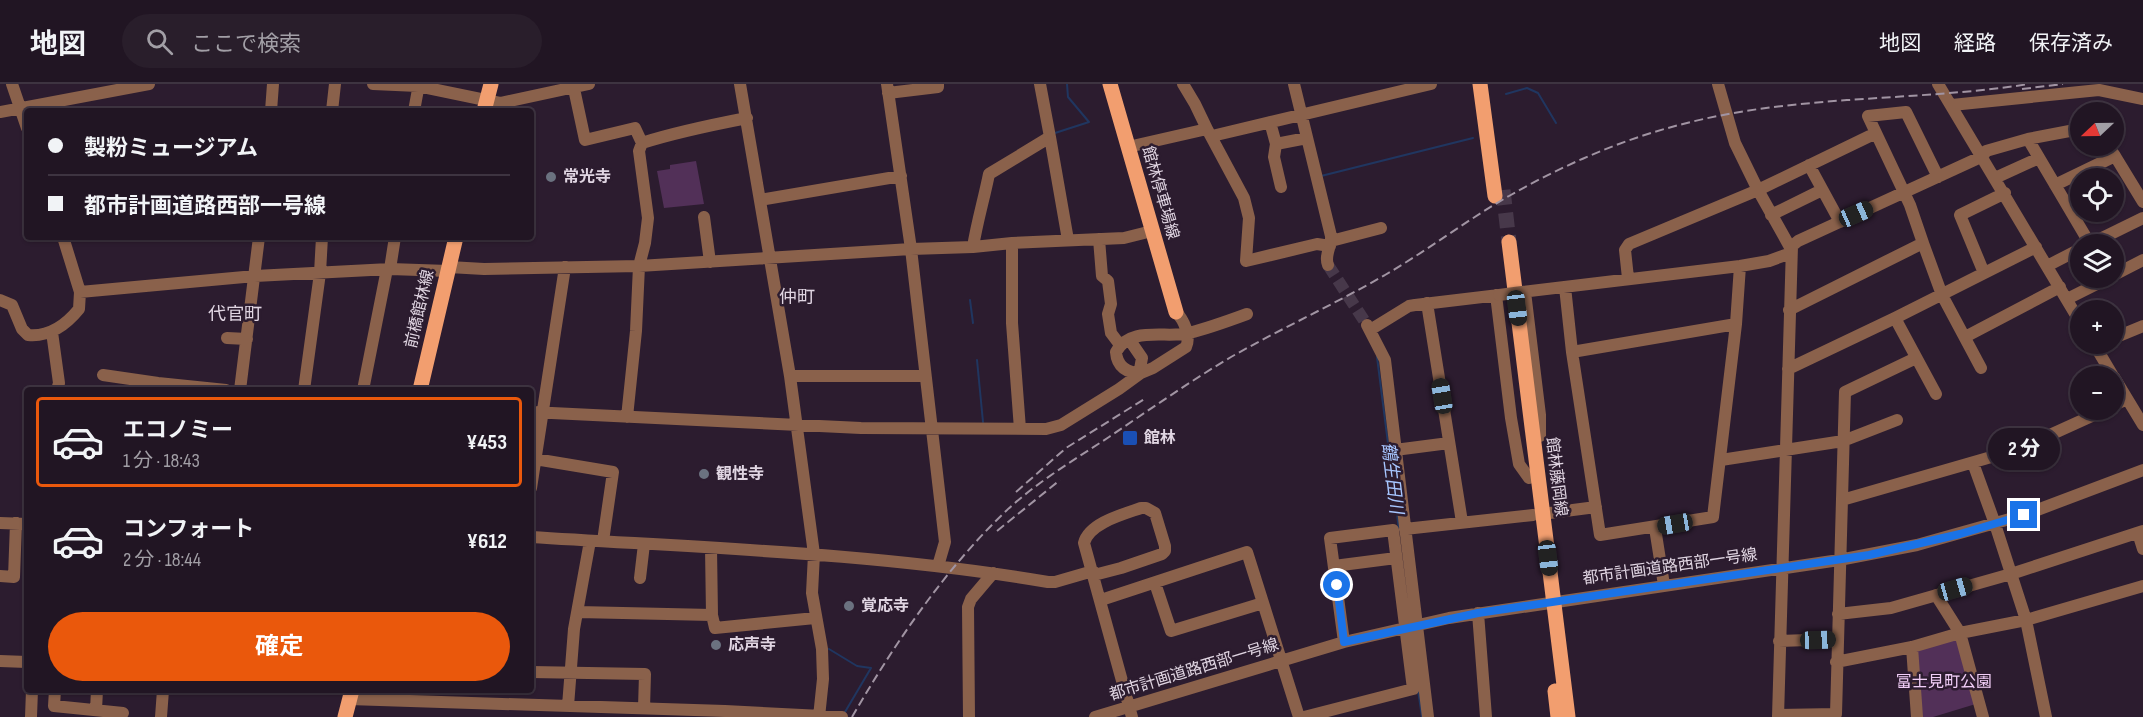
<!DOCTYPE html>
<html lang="ja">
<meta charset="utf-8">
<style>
:root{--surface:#211523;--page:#291e2b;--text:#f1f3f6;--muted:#a29fa6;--line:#3e3441;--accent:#ea580c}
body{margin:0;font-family:"Sofia Sans Condensed","Noto Sans JP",sans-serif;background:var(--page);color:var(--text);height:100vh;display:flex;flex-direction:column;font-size:22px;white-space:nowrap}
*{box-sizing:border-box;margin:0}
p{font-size:20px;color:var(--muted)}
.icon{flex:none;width:33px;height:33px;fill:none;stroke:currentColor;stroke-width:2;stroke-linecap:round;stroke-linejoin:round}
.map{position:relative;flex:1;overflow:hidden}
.drawer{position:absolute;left:24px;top:303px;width:510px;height:306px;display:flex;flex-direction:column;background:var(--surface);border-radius:6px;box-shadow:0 2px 4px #0004,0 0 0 2px var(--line)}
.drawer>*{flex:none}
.banner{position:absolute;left:24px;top:24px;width:510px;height:132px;border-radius:6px;box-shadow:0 2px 4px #0004,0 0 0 2px var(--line);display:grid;align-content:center;height:132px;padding:0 24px;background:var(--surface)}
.needle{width:39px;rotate:248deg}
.tools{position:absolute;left:2070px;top:18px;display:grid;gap:12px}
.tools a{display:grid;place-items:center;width:54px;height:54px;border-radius:50%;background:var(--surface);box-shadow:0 2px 4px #0004,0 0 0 2px var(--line);font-size:30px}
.end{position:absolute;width:27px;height:27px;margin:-14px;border:8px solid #1a73e8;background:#fff;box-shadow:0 0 0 3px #fff}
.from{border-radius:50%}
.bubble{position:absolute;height:42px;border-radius:21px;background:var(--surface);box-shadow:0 2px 4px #0004,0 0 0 2px var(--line);font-size:20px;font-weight:700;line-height:42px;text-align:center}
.car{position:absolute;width:18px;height:36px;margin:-18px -9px;border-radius:8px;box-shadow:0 0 4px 2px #0007;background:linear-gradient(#222 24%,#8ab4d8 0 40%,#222 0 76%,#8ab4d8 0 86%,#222 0)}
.banner b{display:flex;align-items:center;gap:21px;height:57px;font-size:22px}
.banner b+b{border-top:2px solid var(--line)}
.banner i{width:15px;height:15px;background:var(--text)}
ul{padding:10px 0 0;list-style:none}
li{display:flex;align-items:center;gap:18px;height:90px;margin:0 12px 9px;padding:0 12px;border:3px solid transparent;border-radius:6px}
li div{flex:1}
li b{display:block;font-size:22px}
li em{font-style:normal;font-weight:700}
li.active{border-color:var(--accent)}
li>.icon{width:54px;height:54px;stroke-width:1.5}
.button{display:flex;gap:12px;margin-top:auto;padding:12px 24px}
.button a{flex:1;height:69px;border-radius:36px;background:var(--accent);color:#fff;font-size:24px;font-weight:700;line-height:69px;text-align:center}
header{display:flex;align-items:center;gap:36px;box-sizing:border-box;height:84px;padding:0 30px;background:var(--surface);border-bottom:2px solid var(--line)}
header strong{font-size:28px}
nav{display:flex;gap:33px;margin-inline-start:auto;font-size:21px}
.search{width:420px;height:54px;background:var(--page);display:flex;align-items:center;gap:15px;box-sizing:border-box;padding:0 21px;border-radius:33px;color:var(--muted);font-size:22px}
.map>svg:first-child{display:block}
.green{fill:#523058}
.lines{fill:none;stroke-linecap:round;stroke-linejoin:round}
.stream{stroke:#203660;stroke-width:2}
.minor-tunnel{stroke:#47384a;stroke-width:12;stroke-dasharray:12 6;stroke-linecap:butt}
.major-tunnel{stroke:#47384a;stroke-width:15;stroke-dasharray:15 8;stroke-linecap:butt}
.minor{stroke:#8a614b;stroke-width:12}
.major{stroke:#f29e6f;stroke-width:15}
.rail{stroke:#a194a3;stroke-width:2;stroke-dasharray:9 4.5;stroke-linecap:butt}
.minor-bridge{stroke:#8a614b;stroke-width:12}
.route{stroke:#1a73e8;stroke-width:8}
.worship-dot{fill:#6b7280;stroke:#2c1c2f;stroke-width:2}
.transit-dot{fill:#1a4fb4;stroke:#2c1c2f;stroke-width:2}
.labels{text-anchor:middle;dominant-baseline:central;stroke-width:5;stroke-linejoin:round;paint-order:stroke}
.poi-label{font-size:16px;font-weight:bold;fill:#e0d5e2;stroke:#2c1c2f;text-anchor:start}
.street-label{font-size:16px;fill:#e0d5e2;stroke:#2c1c2f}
.park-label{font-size:16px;fill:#f1cef7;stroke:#2c1c2f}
.neighbourhood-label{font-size:18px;fill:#e0d5e2;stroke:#2c1c2f}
.water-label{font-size:18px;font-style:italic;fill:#a7c6ff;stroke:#2c1c2f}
</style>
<header>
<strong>地図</strong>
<div class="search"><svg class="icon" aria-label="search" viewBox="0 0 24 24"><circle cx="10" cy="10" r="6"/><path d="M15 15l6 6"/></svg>ここで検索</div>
<nav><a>地図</a><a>経路</a><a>保存済み</a></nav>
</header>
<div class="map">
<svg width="2143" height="633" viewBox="0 0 2143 633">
<rect width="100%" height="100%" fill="#2c1c2f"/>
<path class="green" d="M 696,77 L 704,120 L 664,124 L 657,87 L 670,85 L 670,81 Z
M 1960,549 L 1979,619 L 1933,633 L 1917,633 L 1912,563 Z"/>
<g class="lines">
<path class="stream" d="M 1506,10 L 1527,4 L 1538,9 L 1556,39
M 1055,49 L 1089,38 L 1068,13 L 1067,0
M 1321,92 L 1473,54
M 970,216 L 973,239
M 1377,273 L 1399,446
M 977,276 L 983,338
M 829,565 L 857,582 L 871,584 L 845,628
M 1418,606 L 1422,633"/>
<path class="minor-tunnel" d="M 1328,181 L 1367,241"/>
<path class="major-tunnel" d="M 1503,106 L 1509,158"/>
<path class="minor" d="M 12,0 L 27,44
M 373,0 L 418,2 L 500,19 L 589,0
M 573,0 L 585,56 L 635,44 L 642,59
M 740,0 L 790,292 L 814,470 L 812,509 L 822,565 L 823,595 L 819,633
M 887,0 L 911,165 L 945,458 L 938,482
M 1183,0 L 1195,20 L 1207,45 L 1244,114 L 1249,134 L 1246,177 L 1317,160 L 1330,162
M 1294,0 L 1331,152 C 1332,162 1324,171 1328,181
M 1718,0 L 1735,59 L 1758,106 L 1791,165
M 1938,0 L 2080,238
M 888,9 L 938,3 L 938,0
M 1952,21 L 2099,6 L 2143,15
M 271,27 L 273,0
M 332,27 L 335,0
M 414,27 L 419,0
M 0,28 L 149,0
M 1270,38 L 1276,60 L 1274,73 L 1281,103
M 1876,49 L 1868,32 L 1906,28 L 1938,93
M 1212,52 L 1431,0
M 1050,53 L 1068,156
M 2028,55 L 2090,160
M 1276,60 L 1307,54
M 2108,62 L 2115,72
M 1128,63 L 1207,45
M 1809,81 L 1840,138
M 1995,94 L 2039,74
M 2055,101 L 2115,72 L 2143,118
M 760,116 L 901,92
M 1771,131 L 1822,106
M 704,133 L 710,178
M 1099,155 L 1102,192 L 1108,197 L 1111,220 L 1108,230 L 1111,249 L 1120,261
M 1331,157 L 1381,144
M 1012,159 L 1012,239 L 1020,345
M 2090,160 L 2143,134
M 973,163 C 977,138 984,115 989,90 L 1050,53 L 1040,0
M 2047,182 L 2080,165
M 449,183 L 484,185 L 639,182 L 911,165 L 973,163 L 1012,159 L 1124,154 L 1152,147
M 390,185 L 395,153
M 1984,189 L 1960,131 L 2005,109
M 2114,191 L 2143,176
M 1628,194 L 1625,166 L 1629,160 L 1758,106 L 1876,49 L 1910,121 L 1923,159
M 1565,203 L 1572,268 L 1600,451 L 1713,433 L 1736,240 L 1740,182
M 80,208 L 255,192 L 390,185 L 448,187
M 1522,208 L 1740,182 L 1769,177 L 1791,169
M 1525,208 L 1540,331 L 1540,352
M 1496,211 L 1511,334 L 1519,380 L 1529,394
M 2067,215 L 2109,194
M 0,216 L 12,221 L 22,245 L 28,251 C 49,253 66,241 79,225 L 80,208 L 63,153
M 1427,219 L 1462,438
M 1789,226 L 1923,159 L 1942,211 L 1981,284
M 1895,234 L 1936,310
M 1367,241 L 1385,276 L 1428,633
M 1370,246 L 1409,222 L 1415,221 L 1499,211
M 52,248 L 59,299 L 57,306
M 1965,253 L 2060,203
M 227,254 L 247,255
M 2114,254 L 2143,242
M 1131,258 L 1142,274 L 1140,285
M 2094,260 L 2113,292
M 1572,268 L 1736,240
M 1788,285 L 1895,234 L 2036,163
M 1141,289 C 1127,289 1117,283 1116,268 C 1130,241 1168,255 1189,249 C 1209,244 1228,237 1247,230
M 103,291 L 158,299 L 226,306
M 790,292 L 925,292
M 2114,293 L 2143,341
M 240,306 L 259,153
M 304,306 L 320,189 L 322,153
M 363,306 L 387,185
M 2114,321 L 2127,315
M 531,328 L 861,344 L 1046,345 L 1061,341 L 1119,305 L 1141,289 L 1153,284 L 1186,263 C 1191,252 1184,236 1176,228
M 627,333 L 636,247 L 639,182 L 645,159 L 648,134 L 639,67 L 642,59 C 676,48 711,41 747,34
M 1395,366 L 1449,359
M 535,375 L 613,388 L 603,457
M 1721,376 L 1843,357 L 1897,336
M 1973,379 L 1995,440 L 2026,536 L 2046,633
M 531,404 L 565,183
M 1842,416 L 2019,365 L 2105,326
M 1542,430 L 1596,423
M 0,439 L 27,440
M 1655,444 L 1664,501
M 1405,445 L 1533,431
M 2138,449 L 2143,465
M 531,453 C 704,464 877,469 1048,498 L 1055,498 L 1093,487
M 1334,482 L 1396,474
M 1094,491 L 1121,484 L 1162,470 L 1165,467 L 1165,462 L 1155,429 L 1146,424 L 1141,424 C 1124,430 1089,439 1084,459 L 1132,633
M 0,492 L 14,493 L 16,439
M 640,494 L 644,460
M 1155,499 L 1171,547 L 1263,519
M 1936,511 L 1960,549 L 1983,633
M 1101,516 L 1247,468 L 1299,633
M 578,528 L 712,531 L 711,464
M 1478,529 L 1486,633
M 1838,530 L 1891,524 L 2011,490 L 2143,447
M 712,531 L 715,544 L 815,534
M 1779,557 L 1838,555
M 1912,563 L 1917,633
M 0,577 L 27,578
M 1836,578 L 1912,563 L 1960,549 L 2026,536 L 2143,502
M 531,588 L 645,590 L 644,624
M 55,606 L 54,622 L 123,629
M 349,615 L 725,627 L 842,633
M 568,622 L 574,545 L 590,457
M 96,626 L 97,606
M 1778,631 L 1836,630 L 1845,308 L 1916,274
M 31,633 L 32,606
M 161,633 L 163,606
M 969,633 L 968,523 L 971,515 L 993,489
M 1095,633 L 1344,558 L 1449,534 L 1839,476 L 1917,461 L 2024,431 L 2143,386
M 1304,633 L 1413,605 L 1393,446 L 1330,454 L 1344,558
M 1778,633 L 1792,162 L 1798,157 L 1983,72 L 1986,67 L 2028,55 L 2080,45"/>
<path class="major" d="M 1110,0 L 1176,228
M 1480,0 L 1495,112
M 484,27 L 491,0
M 1509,158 L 1568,633
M 420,306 L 456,153
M 1555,607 L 1558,633
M 345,633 L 352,606"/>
<path class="rail" d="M 2022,5 L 2063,0
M 1016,408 L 1066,364 L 1146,314
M 997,447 L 1060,396
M 852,633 C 895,559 945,485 1006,427 C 1037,398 1074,376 1109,353 C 1149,326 1189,298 1231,273 C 1282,244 1335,220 1385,191 C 1428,166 1467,136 1509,112 C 1563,81 1623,55 1683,40 C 1797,10 1914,18 2029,0"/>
<path class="minor-bridge" d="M 1499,211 L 1522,208"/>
</g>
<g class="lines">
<path class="route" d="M 1337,501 L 1344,558 L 1478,529 L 1869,471 L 1960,450 L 2024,431"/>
</g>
<g class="worship-dot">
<circle cx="551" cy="93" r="6"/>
<circle cx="704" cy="390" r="6"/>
<circle cx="849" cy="522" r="6"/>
<circle cx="716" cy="561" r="6"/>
</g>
<rect class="transit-dot" x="1122" y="346" width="16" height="16" rx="3"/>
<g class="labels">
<g class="poi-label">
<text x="563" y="93">常光寺</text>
<text x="1144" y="354">館林</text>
<text x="716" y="390">観性寺</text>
<text x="861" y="522">覚応寺</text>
<text x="728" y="561">応声寺</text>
</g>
<g class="street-label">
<text transform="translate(1160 109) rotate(74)">館林停車場線</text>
<text transform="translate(420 225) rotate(-77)">前橋館林線</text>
<text transform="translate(1556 393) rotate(83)">館林藤岡線</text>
<text transform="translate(1670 483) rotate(-8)">都市計画道路西部一号線</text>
<text transform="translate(1194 586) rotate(-17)">都市計画道路西部一号線</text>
</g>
<g class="park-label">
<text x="1944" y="598">富士見町公園</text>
</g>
<g class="neighbourhood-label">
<text x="797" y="213">仲町</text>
<text x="235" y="230">代官町</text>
</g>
<g class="water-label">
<text transform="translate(1392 394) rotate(83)">鶴生田川</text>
</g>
</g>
</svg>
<div class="tools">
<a><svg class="needle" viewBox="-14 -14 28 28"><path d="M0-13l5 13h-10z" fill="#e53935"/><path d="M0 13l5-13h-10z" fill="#a29fa6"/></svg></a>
<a><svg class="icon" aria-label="locate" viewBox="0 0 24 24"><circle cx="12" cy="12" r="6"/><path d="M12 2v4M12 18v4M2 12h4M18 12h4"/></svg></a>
<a><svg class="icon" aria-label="layers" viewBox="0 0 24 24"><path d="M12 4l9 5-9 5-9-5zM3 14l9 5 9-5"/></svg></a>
<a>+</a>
<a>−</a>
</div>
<i class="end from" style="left:1337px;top:501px"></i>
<i class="end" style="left:2024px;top:431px"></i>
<div class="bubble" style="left:1988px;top:344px;width:72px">2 分</div>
<i class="car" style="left:1856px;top:130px;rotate:66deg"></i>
<i class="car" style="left:1517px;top:224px;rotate:173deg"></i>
<i class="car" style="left:1442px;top:312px;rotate:351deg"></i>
<i class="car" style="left:1675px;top:440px;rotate:260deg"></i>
<i class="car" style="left:1548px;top:474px;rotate:173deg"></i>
<i class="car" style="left:1955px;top:505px;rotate:74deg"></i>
<i class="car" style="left:1818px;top:556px;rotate:88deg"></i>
<div class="banner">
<b><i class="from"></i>製粉ミュージアム</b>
<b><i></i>都市計画道路西部一号線</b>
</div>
<section class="drawer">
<ul>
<li class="active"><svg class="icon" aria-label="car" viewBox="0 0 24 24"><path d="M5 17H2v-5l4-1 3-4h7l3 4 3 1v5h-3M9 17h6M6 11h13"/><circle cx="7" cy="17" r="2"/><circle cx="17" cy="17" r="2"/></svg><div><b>エコノミー</b><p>1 分 · 18:43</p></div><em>¥453</em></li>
<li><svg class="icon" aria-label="car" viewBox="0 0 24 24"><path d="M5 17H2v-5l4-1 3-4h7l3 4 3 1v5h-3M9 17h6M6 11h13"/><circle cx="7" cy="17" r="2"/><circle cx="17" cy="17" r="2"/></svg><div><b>コンフォート</b><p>2 分 · 18:44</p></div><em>¥612</em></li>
</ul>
<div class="button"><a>確定</a></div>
</section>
</div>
